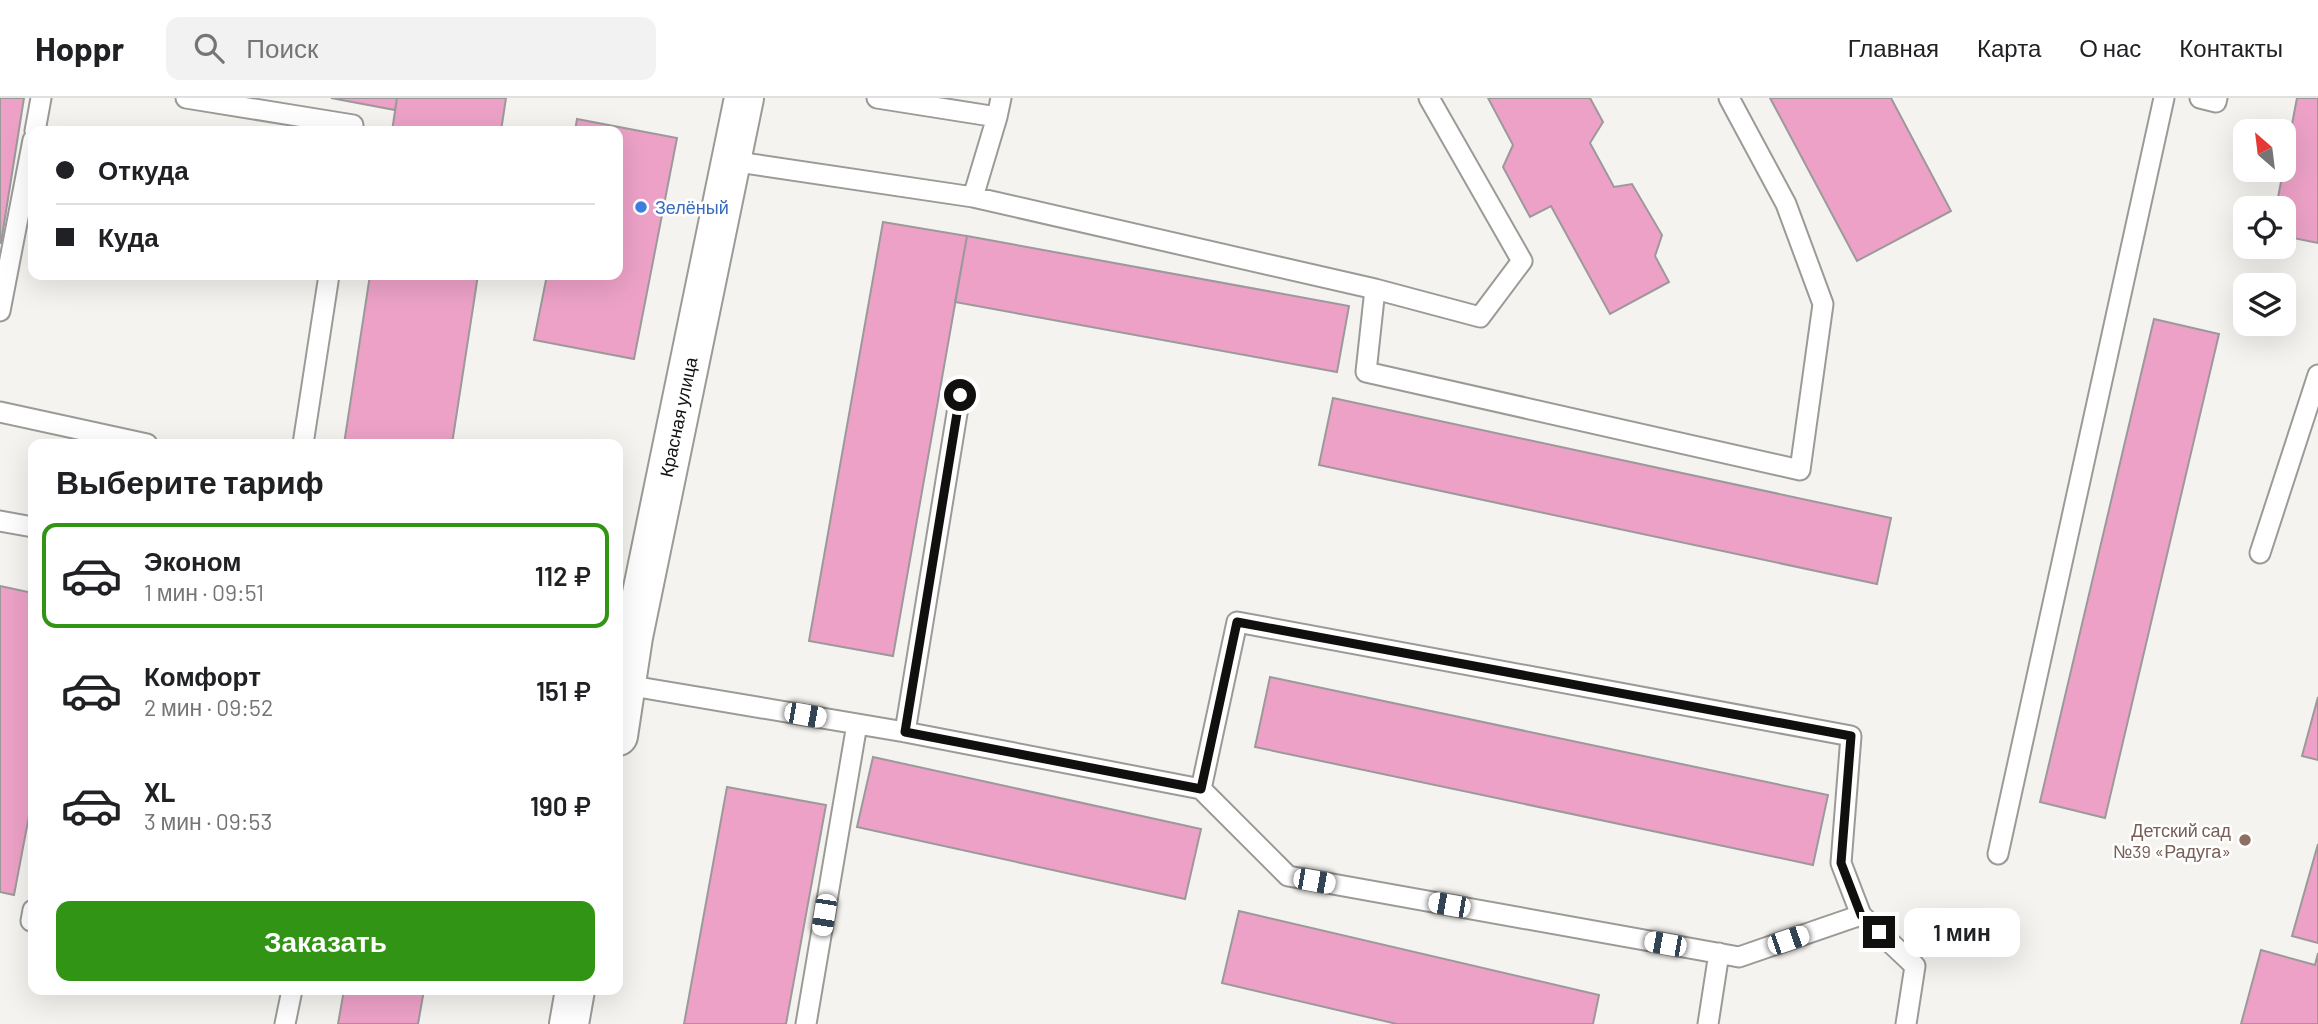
<!DOCTYPE html>
<html lang="ru">
<meta charset="utf-8">
<style>
:root{--surface:#fff;--page:#f2f2f2;--text:#202124;--muted:#757577;--line:#e0e0e0;--accent:#329415}
body{margin:0;font-family:Barlow,sans-serif;background:var(--page);color:var(--text);height:100vh;display:flex;flex-direction:column;font-size:26px;white-space:nowrap}
*{box-sizing:border-box;margin:0}
p{font-size:23px;color:var(--muted)}
.icon{flex:none;width:38px;height:38px;fill:none;stroke:currentColor;stroke-width:2;stroke-linecap:round;stroke-linejoin:round}
.map{position:relative;flex:1;overflow:hidden}
.panel{position:absolute;left:28px;top:341px;width:595px;height:556px;display:flex;flex-direction:column;background:var(--surface);border-radius:14px;box-shadow:0 7px 28px #0002}
.panel>*{flex:none}
.top-card{position:absolute;left:28px;top:28px;width:595px;height:154px;border-radius:14px;box-shadow:0 7px 28px #0002;display:grid;align-content:center;height:154px;padding:0 28px;background:var(--surface)}
.needle{width:46px;rotate:332deg}
.controls{position:absolute;left:2233px;top:21px;display:grid;gap:14px}
.controls a{display:grid;place-items:center;width:63px;height:63px;border-radius:14px;background:var(--surface);box-shadow:0 7px 28px #0002;font-size:35px}
.end{position:absolute;width:32px;height:32px;margin:-16px;border:9px solid #10100f;background:#fff;box-shadow:0 0 0 4px #fff}
.from{border-radius:50%}
.bubble{position:absolute;height:49px;border-radius:14px;background:var(--surface);box-shadow:0 7px 28px #0002;font-size:23px;font-weight:600;line-height:49px;text-align:center}
.car{position:absolute;width:21px;height:42px;margin:-21px -10px;border-radius:9px;box-shadow:0 0 5px 2px #0007;background:linear-gradient(#fff 24%,#345 0 40%,#fff 0 76%,#345 0 86%,#fff 0)}
.top-card b{display:flex;align-items:center;gap:24px;height:66px;font-size:26px}
.top-card b+b{border-top:2px solid var(--line)}
.top-card i{width:18px;height:18px;background:var(--text)}
ul{padding:0;list-style:none}
li{display:flex;align-items:center;gap:21px;height:105px;margin:0 14px 10px;padding:0 14px;border:4px solid transparent;border-radius:14px}
li div{flex:1}
li b{display:block;font-size:26px}
li em{font-style:normal;font-weight:600}
li.on{border-color:var(--accent)}
li>.icon{width:63px;height:63px;stroke-width:1.5}
h2{padding:0 28px;font-size:32px;line-height:84px}
.primary-button{display:flex;gap:14px;margin-top:auto;padding:14px 28px}
.primary-button a{flex:1;height:80px;border-radius:14px;background:var(--accent);color:#fff;font-size:28px;font-weight:600;line-height:80px;text-align:center}
header{display:flex;align-items:center;gap:42px;box-sizing:border-box;height:98px;padding:0 35px;background:var(--surface);border-bottom:2px solid var(--line)}
header strong{font-size:33px}
nav{display:flex;gap:38px;margin-inline-start:auto;font-size:24px}
.search{width:490px;height:63px;background:var(--page);display:flex;align-items:center;gap:18px;box-sizing:border-box;padding:0 24px;border-radius:14px;color:var(--muted);font-size:26px}
.map>svg:first-child{display:block}
.building{fill:#eda1c7;stroke:#9c999a;stroke-width:2}
.lines{fill:none;stroke-linecap:round;stroke-linejoin:round}
.service-casing{stroke:#9c9a97;stroke-width:23}
.tertiary-casing{stroke:#9c9a97;stroke-width:42}
.service{stroke:#fff;stroke-width:19}
.tertiary{stroke:#fff;stroke-width:38}
.route{stroke:#10100f;stroke-width:9}
.shop-dot{fill:#3f7fe0;stroke:#fff;stroke-width:2.5}
.education-dot{fill:#8d6e63;stroke:#fff;stroke-width:2.5}
.labels{text-anchor:middle;dominant-baseline:central;stroke-width:5;stroke-linejoin:round;paint-order:stroke}
.shop-label{font-size:18px;fill:#366cbe;stroke:#fff;text-anchor:start}
.street-label{font-size:18px;fill:#10100f;stroke:#fff}
.education-label{font-size:18px;fill:#785e54;stroke:#fff;text-anchor:end}
</style>
<header>
<strong>Hoppr</strong>
<div class="search"><svg class="icon" aria-label="search" viewBox="0 0 24 24"><circle cx="10" cy="10" r="6"/><path d="M15 15l6 6"/></svg>Поиск</div>
<nav><a>Главная</a><a>Карта</a><a>О нас</a><a>Контакты</a></nav>
</header>
<div class="map">
<svg width="2318" height="926" viewBox="0 0 2318 926">
<rect width="100%" height="100%" fill="#f5f3ef"/>
<path class="building" d="M 0,0 L 24,0 L 1,145 L 0,145 Z
M 331,0 L 397,0 L 395,12 Z
M 397,0 L 506,0 L 501,33 L 392,33 Z
M 1488,0 L 1590,0 L 1603,24 L 1590,45 L 1614,89 L 1632,86 L 1662,137 L 1655,158 L 1669,184 L 1610,216 L 1551,108 L 1530,119 L 1503,69 L 1513,47 Z
M 1770,0 L 1891,0 L 1951,113 L 1857,163 Z
M 2297,0 L 2318,0 L 2318,145 L 2284,138 L 2284,110 L 2276,110 Z
M 577,21 L 677,40 L 634,261 L 534,242 L 547,177 L 618,177 L 618,33 L 575,33 Z
M 883,124 L 967,138 L 893,558 L 809,543 Z
M 967,138 L 1349,208 L 1337,274 L 955,204 Z
M 370,177 L 478,177 L 452,346 L 344,346 Z
M 2154,221 L 2219,236 L 2105,720 L 2040,704 Z
M 1333,300 L 1891,420 L 1877,486 L 1319,367 Z
M 0,488 L 33,495 L 33,697 L 14,797 L 0,794 Z
M 1270,579 L 1828,697 L 1813,767 L 1255,649 Z
M 2318,599 L 2318,662 L 2302,658 Z
M 873,659 L 1201,731 L 1185,801 L 857,729 Z
M 727,689 L 826,707 L 786,926 L 684,926 Z
M 2318,746 L 2318,845 L 2292,838 Z
M 1239,813 L 1599,897 L 1593,926 L 1397,926 L 1222,885 Z
M 2261,852 L 2315,867 L 2318,855 L 2318,926 L 2241,926 Z
M 344,892 L 424,892 L 418,926 L 338,926 Z"/>
<g class="lines">
<g class="service-casing">
<path id="service" d="M 186,0 L 353,27 L 352,33
M 877,0 L 997,19 L 1001,0
M 2200,0 L 2216,4 L 2217,0
M 35,33 L 41,0
M 731,63 L 973,99 L 1375,191 L 1480,219 L 1522,163 L 1429,0
M 973,99 L 997,19
M 1375,191 L 1366,274 L 1800,372 L 1823,206 L 1786,106 L 1729,0
M 0,213 L 33,42
M 0,314 L 147,346
M 303,346 L 329,177
M 0,423 L 33,429
M 2260,455 L 2318,277
M 626,587 L 905,634 L 1201,691 L 1288,778 L 1739,859 L 1861,817 L 1841,765 L 1851,638 L 1237,524 L 1201,691
M 905,634 L 960,297
M 1998,756 L 2164,0
M 1861,817 L 1915,868 L 1906,926
M 31,823 L 33,812
M 285,926 L 292,892
M 806,926 L 857,626
M 1708,926 L 1719,855"/>
</g>
<g class="tertiary-casing">
<path id="tertiary" d="M 618,638 L 633,539 L 744,0
M 569,926 L 575,892"/>
</g>
<use href="#service" class="service"/>
<use href="#tertiary" class="tertiary"/>
</g>
<g class="lines">
<path class="route" d="M 960,297 L 905,634 L 1201,691 L 1237,524 L 1851,638 L 1841,765 L 1861,817 L 1879,834"/>
</g>
<circle class="shop-dot" cx="641" cy="109" r="7"/>
<circle class="education-dot" cx="2245" cy="742" r="7"/>
<g class="labels">
<g class="shop-label">
<text x="655" y="109">Зелёный</text>
</g>
<g class="street-label">
<text transform="translate(678 319) rotate(-78)">Красная улица</text>
</g>
<g class="education-label">
<text x="2231" y="732">Детский сад<tspan x="2231" dy="21">№39 «Радуга»</tspan></text>
</g>
</g>
</svg>
<div class="controls">
<a><svg class="needle" viewBox="-14 -14 28 28"><path d="M0-13l5 13h-10z" fill="#e53935"/><path d="M0 13l5-13h-10z" fill="#757577"/></svg></a>
<a><svg class="icon" aria-label="locate" viewBox="0 0 24 24"><circle cx="12" cy="12" r="6"/><path d="M12 2v4M12 18v4M2 12h4M18 12h4"/></svg></a>
<a><svg class="icon" aria-label="layers" viewBox="0 0 24 24"><path d="M12 4l9 5-9 5-9-5zM3 14l9 5 9-5"/></svg></a>
</div>
<i class="end from" style="left:960px;top:297px"></i>
<i class="end" style="left:1879px;top:834px"></i>
<div class="bubble" style="left:1904px;top:810px;width:116px">1 мин</div>
<i class="car" style="left:805px;top:617px;rotate:100deg"></i>
<i class="car" style="left:1314px;top:783px;rotate:100deg"></i>
<i class="car" style="left:1449px;top:807px;rotate:280deg"></i>
<i class="car" style="left:824px;top:817px;rotate:189deg"></i>
<i class="car" style="left:1788px;top:842px;rotate:71deg"></i>
<i class="car" style="left:1665px;top:846px;rotate:280deg"></i>
<div class="top-card">
<b><i class="from"></i>Откуда</b>
<b><i></i>Куда</b>
</div>
<section class="panel">
<h2>Выберите тариф</h2>
<ul>
<li class="on"><svg class="icon" aria-label="car" viewBox="0 0 24 24"><path d="M5 17H2v-5l4-1 3-4h7l3 4 3 1v5h-3M9 17h6M6 11h13"/><circle cx="7" cy="17" r="2"/><circle cx="17" cy="17" r="2"/></svg><div><b>Эконом</b><p>1 мин · 09:51</p></div><em>112 ₽</em></li>
<li><svg class="icon" aria-label="car" viewBox="0 0 24 24"><path d="M5 17H2v-5l4-1 3-4h7l3 4 3 1v5h-3M9 17h6M6 11h13"/><circle cx="7" cy="17" r="2"/><circle cx="17" cy="17" r="2"/></svg><div><b>Комфорт</b><p>2 мин · 09:52</p></div><em>151 ₽</em></li>
<li><svg class="icon" aria-label="car" viewBox="0 0 24 24"><path d="M5 17H2v-5l4-1 3-4h7l3 4 3 1v5h-3M9 17h6M6 11h13"/><circle cx="7" cy="17" r="2"/><circle cx="17" cy="17" r="2"/></svg><div><b>XL</b><p>3 мин · 09:53</p></div><em>190 ₽</em></li>
</ul>
<div class="primary-button"><a>Заказать</a></div>
</section>
</div>
